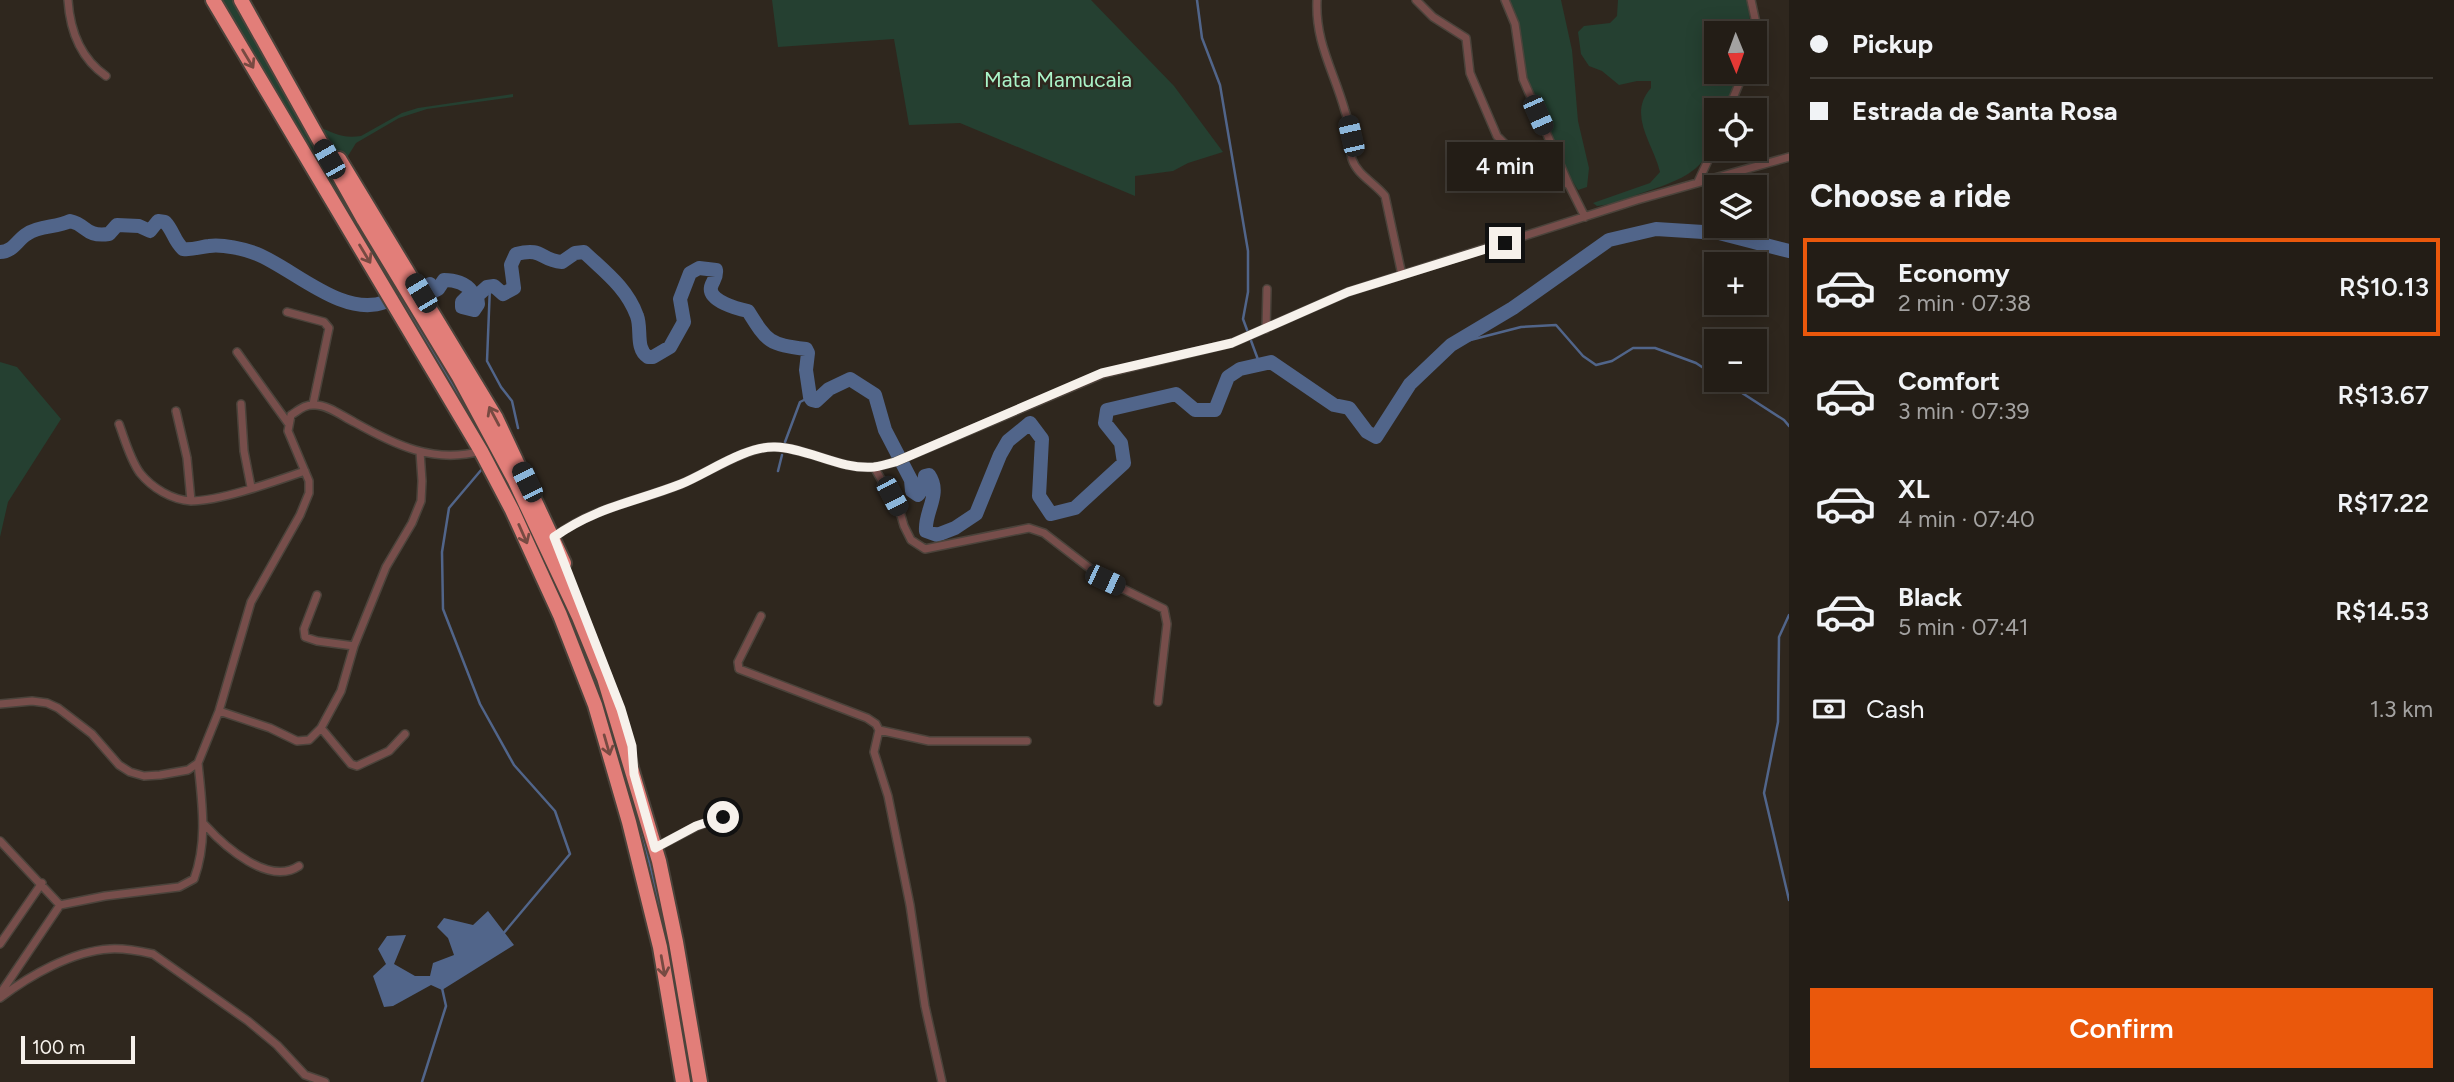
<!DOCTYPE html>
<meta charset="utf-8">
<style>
:root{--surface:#231d16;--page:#2f2a23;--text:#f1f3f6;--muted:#a3a2a1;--line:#403b35;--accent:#ea580c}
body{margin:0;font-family:Figtree,sans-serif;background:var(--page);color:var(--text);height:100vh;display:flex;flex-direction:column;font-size:26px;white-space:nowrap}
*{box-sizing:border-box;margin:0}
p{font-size:23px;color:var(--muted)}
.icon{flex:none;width:38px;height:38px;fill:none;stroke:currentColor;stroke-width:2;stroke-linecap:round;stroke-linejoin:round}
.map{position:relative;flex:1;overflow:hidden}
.sheet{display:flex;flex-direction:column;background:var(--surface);width:665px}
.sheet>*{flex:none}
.banner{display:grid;align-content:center;height:154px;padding:0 21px;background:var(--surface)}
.needle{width:46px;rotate:179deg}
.buttons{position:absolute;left:1704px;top:21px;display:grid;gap:14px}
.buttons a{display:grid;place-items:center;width:63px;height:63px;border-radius:0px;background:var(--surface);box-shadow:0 4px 18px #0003,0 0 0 2px var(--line);font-size:35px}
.scale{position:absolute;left:21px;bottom:18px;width:114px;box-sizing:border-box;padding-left:7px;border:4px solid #f6f1eb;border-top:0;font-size:19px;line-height:24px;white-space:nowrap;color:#f6f1eb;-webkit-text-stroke:5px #2f271e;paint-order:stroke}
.end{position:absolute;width:32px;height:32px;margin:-16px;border:9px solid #f6f1eb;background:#111;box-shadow:0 0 0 4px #111}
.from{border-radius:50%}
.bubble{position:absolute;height:49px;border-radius:0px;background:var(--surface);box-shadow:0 4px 18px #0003,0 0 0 2px var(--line);font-size:23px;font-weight:600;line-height:49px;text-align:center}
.car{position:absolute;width:21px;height:42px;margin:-21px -10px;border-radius:9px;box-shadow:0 0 5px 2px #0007;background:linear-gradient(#222 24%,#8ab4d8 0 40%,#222 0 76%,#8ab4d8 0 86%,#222 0)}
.banner b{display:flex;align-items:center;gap:24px;height:66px;font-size:26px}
.banner b+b{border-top:2px solid var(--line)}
.banner i{width:18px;height:18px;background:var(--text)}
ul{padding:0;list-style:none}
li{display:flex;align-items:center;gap:21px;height:98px;margin:0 14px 10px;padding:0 7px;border:4px solid transparent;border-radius:0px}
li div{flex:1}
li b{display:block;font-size:26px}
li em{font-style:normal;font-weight:600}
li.on{border-color:var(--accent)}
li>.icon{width:63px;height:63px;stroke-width:1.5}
h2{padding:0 21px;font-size:32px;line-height:84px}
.pay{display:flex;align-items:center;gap:18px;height:77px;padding:0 21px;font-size:26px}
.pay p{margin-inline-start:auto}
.button{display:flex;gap:14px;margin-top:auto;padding:14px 21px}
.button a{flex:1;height:80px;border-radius:0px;background:var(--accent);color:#fff;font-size:28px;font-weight:600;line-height:80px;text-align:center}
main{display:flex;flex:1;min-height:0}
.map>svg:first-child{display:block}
.green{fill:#254031}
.water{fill:#51658a}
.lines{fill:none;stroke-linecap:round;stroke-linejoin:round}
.stream{stroke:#51658a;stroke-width:2.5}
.river{stroke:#51658a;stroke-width:14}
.street-casing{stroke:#4b433b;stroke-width:10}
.highway-casing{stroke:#4b433b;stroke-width:18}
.street{stroke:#774e4b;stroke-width:7}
.highway{stroke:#e27e79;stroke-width:14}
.oneway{stroke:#774a42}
.route{stroke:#f6f1eb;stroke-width:9}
.labels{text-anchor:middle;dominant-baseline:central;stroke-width:5;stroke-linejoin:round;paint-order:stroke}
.park-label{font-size:21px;fill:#abf4c9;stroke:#2f271e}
</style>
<main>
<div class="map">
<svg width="1789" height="1082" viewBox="0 0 1789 1082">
<rect width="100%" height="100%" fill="#2f271e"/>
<path class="green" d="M 222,0 L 235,0 L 427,331 L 532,521 L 600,685 L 650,843 L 665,910 L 693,1082 L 686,1082 L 641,842 L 601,708 L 443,374 Z
M 772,0 L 1091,0 L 1174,86 L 1223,152 L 1188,163 L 1173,171 L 1135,176 L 1135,196 L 960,123 L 909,125 L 894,39 L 778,47 Z
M 1501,0 L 1561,0 L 1572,50 L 1578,121 L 1589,168 L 1587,187 L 1578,190 L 1570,177 L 1549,133 L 1527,81 L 1520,46 Z
M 1618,0 L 1747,0 L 1752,33 L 1717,33 L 1717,72 L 1739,72 L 1725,110 L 1717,110 C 1717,165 1691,177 1645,192 C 1629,197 1613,205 1597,206 L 1593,203 L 1650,183 L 1660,172 C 1653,143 1627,115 1651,88 L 1651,81 L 1637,81 L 1619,85 L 1602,71 L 1589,66 L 1581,54 L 1578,32 L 1584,26 L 1610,23 L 1617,16 Z
M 513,94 L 513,97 L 427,109 L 399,118 L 356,143 L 348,156 L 345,168 L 318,127 C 334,132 340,139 361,136 L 402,113 L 418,108 Z
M 0,362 L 17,367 L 61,419 L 8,502 L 0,537 Z"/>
<path class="water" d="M 488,911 L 514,945 L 442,990 L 431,985 L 393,1006 L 384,1007 L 373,976 L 386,964 L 378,949 L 387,936 L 406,935 L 394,964 L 415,976 L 430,976 L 433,963 L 454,955 L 448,938 L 437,927 L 444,918 L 473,925 Z"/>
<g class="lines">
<path class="stream" d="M 1197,0 L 1202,38 L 1220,85 L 1248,251 L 1248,292 L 1243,319 L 1260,365
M 490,286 L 487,361 L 501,387 L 512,401 L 518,428
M 400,296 L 496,459
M 1451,345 L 1521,327 L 1556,325 L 1583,356 L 1596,365 L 1612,361 L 1633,348 L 1655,348 L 1696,363 L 1717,377
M 1722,380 L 1784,420 L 1789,426
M 785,442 L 800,402 L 810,397
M 499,465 L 524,516
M 482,469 L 449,508 L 442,552 L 443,609 L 480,704 L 514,765 L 555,811 L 570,854 L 502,935
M 778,471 L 782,455
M 562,598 L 598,691 L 622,762
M 1789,615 L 1779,637 L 1778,722 L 1764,793 L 1789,900
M 637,812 C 659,898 678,983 688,1070
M 422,1082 L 446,1006 L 442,988"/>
<path class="river" d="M 0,252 C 13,252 17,240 27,234 C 40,225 56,228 70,221 C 88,225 84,237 109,234 L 117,225 L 139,226 L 150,231 L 158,221 L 165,222 C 173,230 174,241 183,249 C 193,250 200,247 209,246 C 222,244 245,249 257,254 C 294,269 343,318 385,302
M 430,284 L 434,291 L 438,289 L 444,280 C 454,280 466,283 472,292 L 462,302 L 462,307 L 474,310 L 478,304 L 477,296 L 487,287 L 494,286 L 503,294 L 514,288 L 511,265 L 516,254 C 544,247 539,260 562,262 L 575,253 L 584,252 C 605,272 627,288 637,316 C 642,329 635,349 648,357 L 653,357 L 670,347 L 684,322 L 680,299 L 690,273 L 699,268 L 716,270 C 717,278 713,280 711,287 C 708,301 738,309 748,311 C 768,343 769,344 806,349 L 808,353 L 806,370 L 810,397 L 812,400 L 816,401 L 829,389 L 850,379 L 875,395 L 885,430 L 911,480 L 912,491 L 918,495 L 923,488 L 925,476 L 929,475 C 942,494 924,512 926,531 L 937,535 L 955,528 L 976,514 L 1000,455 L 1008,441 L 1030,423 L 1042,439 L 1039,496 L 1051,514 L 1075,508 L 1124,463 L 1121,443 L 1105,423 L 1107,410 L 1176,394 L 1195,410 L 1215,410 L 1228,377 L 1240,369 L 1271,362 L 1334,405 L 1349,408 L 1367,432 L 1376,437 L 1410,384 L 1451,345 L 1513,308 L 1609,240 L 1656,229 L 1719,233 L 1789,251"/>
<g class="street-casing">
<path id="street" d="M 68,0 C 70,31 80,58 106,76
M 1317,0 C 1315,43 1334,71 1345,111 C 1348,119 1350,129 1351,137 C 1352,144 1350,153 1352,159 C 1357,175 1375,183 1385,196 L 1402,275
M 1416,0 L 1433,17 L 1466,38 L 1470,73 L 1497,136 L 1519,158 L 1569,185 L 1585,217
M 1505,0 L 1515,24 L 1523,79 L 1569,185
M 1751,0 L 1756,23 L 1755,39
M 1728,110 L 1744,72
M 1698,182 L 1717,141
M 287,312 L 324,322 L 329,328 L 313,404
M 1266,329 L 1267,289
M 237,352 L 288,423
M 241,404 L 244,451 L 251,487
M 176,411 L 187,458 L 191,501
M 119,424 C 125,440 130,459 140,473 C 152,488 172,500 191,501 C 221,501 276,481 305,471
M 874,467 L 900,512 L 904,526 L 911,540 L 925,549 L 1029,528 L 1044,533 L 1105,580 L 1164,609 L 1167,624 L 1158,702
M 554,537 C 594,507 636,502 681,484 C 708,473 746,446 775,447 C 808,448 840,470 874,467 C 881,466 888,464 895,462 L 1103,374 L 1232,343 L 1348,292 L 1637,200 L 1789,157
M 317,595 L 304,629 L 305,637 L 317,641 L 354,646
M 761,616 L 738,662 L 739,669 L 867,718 L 876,724 L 879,730 L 874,752 L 888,796 L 910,905 L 925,1006 L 942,1082
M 0,704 L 32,701 L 47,703 L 58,708 L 92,734 L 119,765 L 130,772 L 144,776 L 160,775 L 188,770 L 198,763 L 219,711 L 251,602 L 300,515 L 309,493 L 309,481 L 288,431 L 291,415 C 299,410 305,404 315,405 C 328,405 342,416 354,422 C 395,445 434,464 481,451
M 219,711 L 270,728 L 297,741 L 309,740 L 321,728 L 341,691 L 354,646 L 386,567 L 412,523 L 421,501 L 422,481 L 420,452
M 321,728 L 351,764 L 357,766 L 389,751 L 405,734
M 879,730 L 929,741 L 1027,741
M 205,825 C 225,847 269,886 299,866
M 0,841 L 60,905 L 0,994
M 655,848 L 697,826 L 723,817
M 60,905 L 105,896 L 179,887 L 194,879 C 208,841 202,803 198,763
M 0,944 L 42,883
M 0,998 C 29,976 72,951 110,949 C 124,948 139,951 153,954 L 248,1021 L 277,1045 L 305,1075 L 325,1082"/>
</g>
<g class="highway-casing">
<path id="highway" d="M 213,0 L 481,451 L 512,510 L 560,615 L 595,705 L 629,822 L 660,947 L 683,1082
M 241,0 L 364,220 L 459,377 L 515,481 L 579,617 L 604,678 L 659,861 L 676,942 L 700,1082
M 339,159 L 496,418 L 564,563"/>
</g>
<use href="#street" class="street"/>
<use href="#highway" class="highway"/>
</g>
<defs><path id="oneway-shaft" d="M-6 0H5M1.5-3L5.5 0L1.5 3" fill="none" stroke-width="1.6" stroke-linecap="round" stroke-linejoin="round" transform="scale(1.75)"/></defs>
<g class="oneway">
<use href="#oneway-shaft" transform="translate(248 59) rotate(59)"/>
<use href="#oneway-shaft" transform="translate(365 254) rotate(59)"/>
<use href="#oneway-shaft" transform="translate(494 416) rotate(-118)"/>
<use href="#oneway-shaft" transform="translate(523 534) rotate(66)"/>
<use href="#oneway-shaft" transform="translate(607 745) rotate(74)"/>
<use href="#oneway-shaft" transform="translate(663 966) rotate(80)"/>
</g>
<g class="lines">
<path class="route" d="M 723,817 L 696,826 L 655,848 L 634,774 L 632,746 L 621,709 L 554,537 C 596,507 635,502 681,484 C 708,473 745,446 775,447 C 808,448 840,470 874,467 C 881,466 888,464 895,462 L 1102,373 L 1232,343 L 1348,292 L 1505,243"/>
</g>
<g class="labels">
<g class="park-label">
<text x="1058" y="79">Mata Mamucaia</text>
</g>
</g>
</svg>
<div class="buttons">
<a><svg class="needle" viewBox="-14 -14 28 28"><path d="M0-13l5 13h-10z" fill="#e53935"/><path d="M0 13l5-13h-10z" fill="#a3a2a1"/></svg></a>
<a><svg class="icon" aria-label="locate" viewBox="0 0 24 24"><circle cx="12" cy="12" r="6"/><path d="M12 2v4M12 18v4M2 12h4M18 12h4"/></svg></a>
<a><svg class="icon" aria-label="layers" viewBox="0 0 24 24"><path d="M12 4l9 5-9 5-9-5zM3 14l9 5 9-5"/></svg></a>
<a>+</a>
<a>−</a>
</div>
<div class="scale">100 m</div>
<i class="end from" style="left:723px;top:817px"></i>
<i class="end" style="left:1505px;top:243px"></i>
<div class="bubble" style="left:1447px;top:142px;width:116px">4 min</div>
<i class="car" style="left:1538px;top:115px;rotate:156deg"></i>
<i class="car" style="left:1351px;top:136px;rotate:347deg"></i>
<i class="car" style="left:329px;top:159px;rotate:330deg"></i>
<i class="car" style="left:421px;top:293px;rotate:329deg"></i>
<i class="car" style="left:527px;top:482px;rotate:334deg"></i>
<i class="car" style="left:892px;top:496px;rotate:152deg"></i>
<i class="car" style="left:1105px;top:580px;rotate:115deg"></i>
</div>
<section class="sheet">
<div class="banner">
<b><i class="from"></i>Pickup</b>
<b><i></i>Estrada de Santa Rosa</b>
</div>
<h2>Choose a ride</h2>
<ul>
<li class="on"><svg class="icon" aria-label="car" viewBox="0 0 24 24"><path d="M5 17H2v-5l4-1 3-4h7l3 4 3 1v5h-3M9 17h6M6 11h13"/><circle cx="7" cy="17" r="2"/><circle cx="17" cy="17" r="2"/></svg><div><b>Economy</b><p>2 min · 07:38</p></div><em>R$10.13</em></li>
<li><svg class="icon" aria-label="car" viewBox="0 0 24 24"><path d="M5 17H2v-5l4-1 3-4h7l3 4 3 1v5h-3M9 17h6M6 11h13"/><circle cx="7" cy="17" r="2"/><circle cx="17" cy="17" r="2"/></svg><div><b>Comfort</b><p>3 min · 07:39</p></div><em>R$13.67</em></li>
<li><svg class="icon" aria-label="car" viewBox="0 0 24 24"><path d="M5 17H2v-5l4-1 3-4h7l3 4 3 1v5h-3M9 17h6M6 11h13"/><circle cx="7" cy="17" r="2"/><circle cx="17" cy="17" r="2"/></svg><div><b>XL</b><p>4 min · 07:40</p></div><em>R$17.22</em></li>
<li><svg class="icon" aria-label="car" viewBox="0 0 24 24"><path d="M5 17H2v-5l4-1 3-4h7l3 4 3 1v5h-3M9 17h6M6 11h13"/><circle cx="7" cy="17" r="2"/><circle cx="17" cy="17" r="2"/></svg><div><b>Black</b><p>5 min · 07:41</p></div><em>R$14.53</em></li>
</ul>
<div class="pay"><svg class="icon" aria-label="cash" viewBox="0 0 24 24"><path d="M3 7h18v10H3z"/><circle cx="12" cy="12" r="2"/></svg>Cash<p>1.3 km</p></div>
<div class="button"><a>Confirm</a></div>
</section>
</main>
